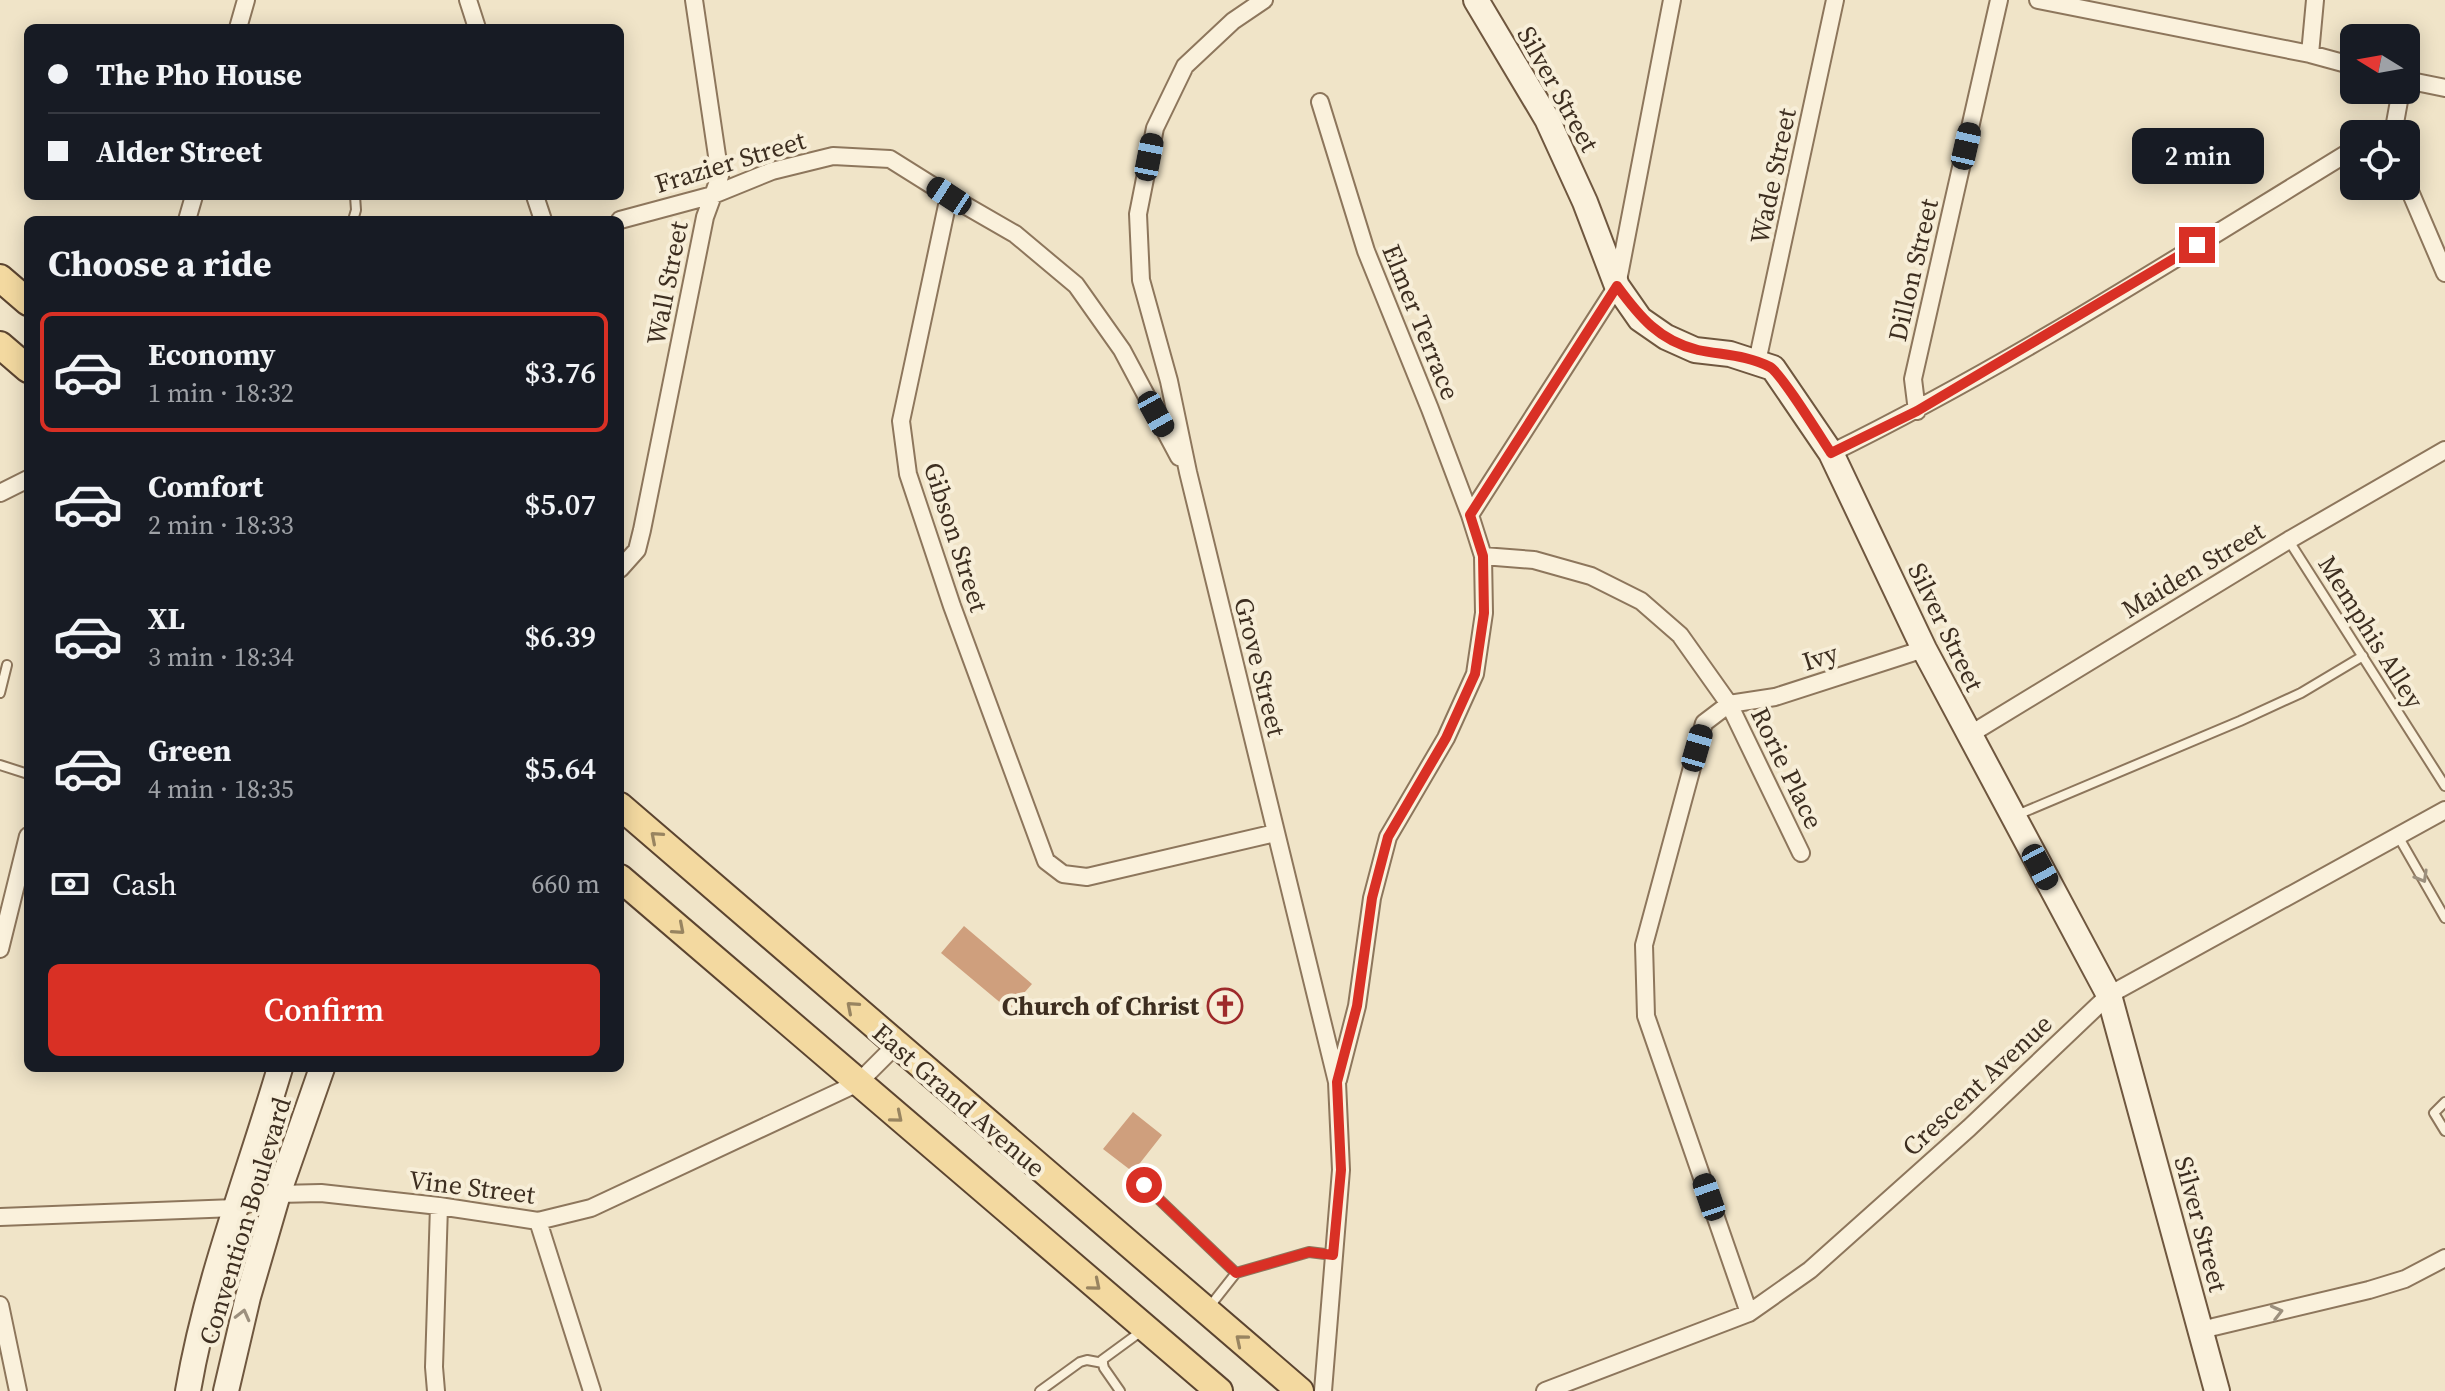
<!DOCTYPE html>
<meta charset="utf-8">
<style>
:root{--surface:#171b24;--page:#20242c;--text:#f1f3f6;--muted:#9ea1a6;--line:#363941;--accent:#d93025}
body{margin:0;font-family:"Source Serif 4",serif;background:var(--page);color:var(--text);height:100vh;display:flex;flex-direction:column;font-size:30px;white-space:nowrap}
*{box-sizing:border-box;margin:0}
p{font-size:26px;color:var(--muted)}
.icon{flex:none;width:44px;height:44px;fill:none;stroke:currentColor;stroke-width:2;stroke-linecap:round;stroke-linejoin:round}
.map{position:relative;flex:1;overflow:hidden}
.details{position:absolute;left:24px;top:216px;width:600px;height:856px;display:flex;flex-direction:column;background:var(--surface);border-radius:12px;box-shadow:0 4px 20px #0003}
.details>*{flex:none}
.hud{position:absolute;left:24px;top:24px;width:600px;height:176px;border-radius:12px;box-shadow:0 4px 20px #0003;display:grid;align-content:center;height:176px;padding:0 24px;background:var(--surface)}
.needle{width:52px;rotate:281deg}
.buttons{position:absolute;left:2340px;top:24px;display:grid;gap:16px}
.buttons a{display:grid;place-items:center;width:80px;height:80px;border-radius:12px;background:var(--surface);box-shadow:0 4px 20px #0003;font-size:40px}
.end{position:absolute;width:36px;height:36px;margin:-18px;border:10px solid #d93025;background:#fff;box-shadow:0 0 0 4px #fff}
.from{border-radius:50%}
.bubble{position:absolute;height:56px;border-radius:12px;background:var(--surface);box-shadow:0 4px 20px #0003;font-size:26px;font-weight:600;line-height:56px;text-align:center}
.car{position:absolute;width:24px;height:48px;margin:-24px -12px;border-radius:10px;box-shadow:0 0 6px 2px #0007;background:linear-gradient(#222 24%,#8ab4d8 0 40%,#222 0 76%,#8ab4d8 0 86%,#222 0)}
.hud b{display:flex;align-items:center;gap:28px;height:76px;font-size:30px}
.hud b+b{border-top:2px solid var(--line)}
.hud i{width:20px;height:20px;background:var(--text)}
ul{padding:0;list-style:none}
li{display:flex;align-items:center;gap:24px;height:120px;margin:0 16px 12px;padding:0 8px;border:4px solid transparent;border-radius:12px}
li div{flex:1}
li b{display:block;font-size:30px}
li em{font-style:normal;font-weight:600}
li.selected{border-color:var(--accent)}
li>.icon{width:72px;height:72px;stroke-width:1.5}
h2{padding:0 24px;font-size:36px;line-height:96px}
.pay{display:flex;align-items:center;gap:20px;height:88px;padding:0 24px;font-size:30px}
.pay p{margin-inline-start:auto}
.button{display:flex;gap:16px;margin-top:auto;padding:16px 24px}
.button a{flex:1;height:92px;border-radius:12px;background:var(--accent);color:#fff;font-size:32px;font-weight:600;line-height:92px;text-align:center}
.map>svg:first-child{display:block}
.building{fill:#cf9f7d}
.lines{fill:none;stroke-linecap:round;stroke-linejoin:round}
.lane-casing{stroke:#8d765c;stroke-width:12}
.street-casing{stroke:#8d765c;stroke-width:20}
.secondary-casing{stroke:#6f573f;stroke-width:28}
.primary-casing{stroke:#5b4430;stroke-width:30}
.lane{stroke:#faf1dc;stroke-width:8}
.street{stroke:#faf1dc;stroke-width:16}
.secondary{stroke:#faf1dc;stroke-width:24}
.primary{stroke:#f3d9a0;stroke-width:26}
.oneway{stroke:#988460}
.oneway2{stroke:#9c907e}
.route{stroke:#d93025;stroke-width:10}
.labels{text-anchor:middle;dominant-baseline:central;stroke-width:8;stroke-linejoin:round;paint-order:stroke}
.street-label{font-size:26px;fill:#3d2e20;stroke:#f7eed8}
.poi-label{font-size:26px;font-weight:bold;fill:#3d2e20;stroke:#f7eed8;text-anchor:end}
</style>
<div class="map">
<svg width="2445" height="1391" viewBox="0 0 2445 1391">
<rect width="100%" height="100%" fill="#f0e4c8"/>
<path class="building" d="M 964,926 L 1032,984 L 1009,1010 L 941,953 Z
M 1133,1112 L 1162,1135 L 1133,1172 L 1103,1149 Z"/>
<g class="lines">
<g class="lane-casing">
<path id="lane" d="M 353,220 L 356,210 L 355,196
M 2289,541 L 2445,786
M 0,693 L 7,665
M 0,765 L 28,774
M 2017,815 L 2240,721 L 2301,693 L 2363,656
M 2398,836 L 2445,918
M 2445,1102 L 2434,1113 L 2445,1131
M 1144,1185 L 1236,1273 L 1309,1252 L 1333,1255
M 1210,1306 L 1236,1273
M 1040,1391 L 1080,1362 L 1087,1360 L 1103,1363
M 1120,1391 L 1104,1368 L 1102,1360 L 1143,1330"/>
</g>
<g class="street-casing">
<path id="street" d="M 468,0 L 477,28
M 1264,0 L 1233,21 L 1185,66 L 1155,128 L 1138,214 L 1141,280 L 1169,381 L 1188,472 L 1337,1082 L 1341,1170 L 1323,1391
M 2038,0 L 2310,54 L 2354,66
M 238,28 L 246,0
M 2310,54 L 2315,0
M 2406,80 L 2445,88
M 1320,102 L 1366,251 L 1430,409 L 1470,515 L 1483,556 L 1484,613 L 1475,674 L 1446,738 L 1388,837 L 1372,898 L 1357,1006 L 1338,1080
M 2393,134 L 2401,90
M 2406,182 L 2445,273
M 535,196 L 543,220
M 949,196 L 901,421 L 908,474 L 952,606 L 1046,861 L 1063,874 L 1087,877 L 1275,833
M 187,220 L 194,196
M 620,220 L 713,195 L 772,171 L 833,156 L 890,159 L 949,196 L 1015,234 L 1076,285 L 1122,350 L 1179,457
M 1757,362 L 1835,0
M 1917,411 L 1913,379 L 1999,0
M 1831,453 C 2012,364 2182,254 2354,149
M 0,493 L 28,479
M 1470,515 L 1617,286 L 1672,0
M 1483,556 L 1534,560 L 1591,576 L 1641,601 L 1680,635 L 1729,704 L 1801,853
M 620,569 L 637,550 L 642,530 L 705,217 L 720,176 L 694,0
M 1969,735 L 2289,540 L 2445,450
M 0,949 L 28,836
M 0,1217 L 235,1208 L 278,1194 L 321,1193 L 439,1206 L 538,1221 L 591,1208 L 858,1083 L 896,1045
M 538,1221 L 592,1391
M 0,1305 L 18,1391
M 1749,1313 L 1646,1016 L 1644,945 L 1704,723 L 1729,704 L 1775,697 L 1924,649
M 2201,1330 L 2369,1290 L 2405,1279 L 2445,1258
M 436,1391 L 434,1367 L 439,1206
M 1545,1391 L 1749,1313 L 1810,1270 L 1969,1128 L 2109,995 L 2445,810"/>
</g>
<g class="secondary-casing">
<path id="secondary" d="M 1476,0 L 1547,119 L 1585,202 L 1617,286 L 1640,319 L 1666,337 L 1695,350 L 1730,354 L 1773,368 L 1831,453 L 1924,649 L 2109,995 L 2217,1391
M 188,1391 C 207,1280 248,1176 280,1068
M 226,1391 L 248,1297 L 278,1194 L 322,1068"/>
</g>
<g class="primary-casing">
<path id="primary" d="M 0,278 L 28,302
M 0,345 L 28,369
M 620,806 L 1300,1391
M 620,878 L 1219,1391"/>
</g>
<use href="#lane" class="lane"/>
<use href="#street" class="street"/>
<use href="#secondary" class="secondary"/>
<use href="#primary" class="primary"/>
</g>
<defs><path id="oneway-chevron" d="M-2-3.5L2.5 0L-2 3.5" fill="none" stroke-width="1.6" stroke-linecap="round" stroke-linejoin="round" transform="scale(2)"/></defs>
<g class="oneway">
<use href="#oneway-chevron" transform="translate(656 837) rotate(-139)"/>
<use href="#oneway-chevron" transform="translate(679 929) rotate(41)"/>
<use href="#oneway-chevron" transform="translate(852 1007) rotate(-139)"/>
<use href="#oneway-chevron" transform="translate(897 1117) rotate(40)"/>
<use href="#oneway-chevron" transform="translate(1095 1285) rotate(40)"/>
<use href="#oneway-chevron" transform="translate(1241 1340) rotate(-140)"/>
</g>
<g class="oneway2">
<use href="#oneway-chevron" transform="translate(2422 877) rotate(60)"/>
<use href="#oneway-chevron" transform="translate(2277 1312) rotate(-14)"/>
<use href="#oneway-chevron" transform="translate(243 1315) rotate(-76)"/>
</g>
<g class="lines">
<path class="route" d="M 1144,1185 L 1236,1273 L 1309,1252 L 1333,1255 L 1341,1170 L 1337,1082 L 1357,1006 L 1372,898 L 1388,837 L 1446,738 L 1475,674 L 1484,613 L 1483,556 L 1470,515 L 1617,286 C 1639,316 1659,341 1698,350 C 1722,355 1748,355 1770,367 C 1781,373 1821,438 1831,453 L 1917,411 L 2197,245"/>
</g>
<defs>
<g id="church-ring" transform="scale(1.8)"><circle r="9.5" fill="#f7eed8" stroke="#9e2a2b" stroke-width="1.5"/><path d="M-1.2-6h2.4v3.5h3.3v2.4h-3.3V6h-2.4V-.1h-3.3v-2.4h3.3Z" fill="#9e2a2b"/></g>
</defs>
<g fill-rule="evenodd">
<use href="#church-ring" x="1225" y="1006"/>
</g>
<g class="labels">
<g class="street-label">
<text transform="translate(1558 89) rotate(61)">Silver Street</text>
<text transform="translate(730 162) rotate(-17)">Frazier Street</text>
<text transform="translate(1773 176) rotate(-78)">Wade Street</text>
<text transform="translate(1913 270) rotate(-77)">Dillon Street</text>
<text transform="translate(667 283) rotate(-79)">Wall Street</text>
<text transform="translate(1421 322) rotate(68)">Elmer Terrace</text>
<text transform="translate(956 537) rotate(72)">Gibson Street</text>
<text transform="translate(2193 570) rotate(-31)">Maiden Street</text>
<text transform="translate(1946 627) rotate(64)">Silver Street</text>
<text transform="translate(2371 632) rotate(58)">Memphis Alley</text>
<text transform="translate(1820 657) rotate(-18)">Ivy</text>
<text transform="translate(1260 667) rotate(76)">Grove Street</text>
<text transform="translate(1787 768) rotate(64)">Rorie Place</text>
<text transform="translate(1977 1085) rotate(-43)">Crescent Avenue</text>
<text transform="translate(959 1100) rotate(41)">East Grand Avenue</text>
<text transform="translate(472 1187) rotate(7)">Vine Street</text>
<text transform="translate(245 1221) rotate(-73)">Convention Boulevard</text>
<text transform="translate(2201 1224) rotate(75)">Silver Street</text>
</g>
<g class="poi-label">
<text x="1199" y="1006">Church of Christ</text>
</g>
</g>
</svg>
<div class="buttons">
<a><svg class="needle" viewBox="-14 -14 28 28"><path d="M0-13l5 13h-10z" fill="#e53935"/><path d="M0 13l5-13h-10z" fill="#9ea1a6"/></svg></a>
<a><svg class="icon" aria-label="locate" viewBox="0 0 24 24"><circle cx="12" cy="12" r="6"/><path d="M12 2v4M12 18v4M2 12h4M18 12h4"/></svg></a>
</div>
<i class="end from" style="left:1144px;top:1185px"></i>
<i class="end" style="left:2197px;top:245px"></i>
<div class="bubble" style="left:2132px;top:128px;width:132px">2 min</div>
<i class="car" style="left:1966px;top:146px;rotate:13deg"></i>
<i class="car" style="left:1149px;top:157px;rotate:11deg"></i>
<i class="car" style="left:949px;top:196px;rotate:303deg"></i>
<i class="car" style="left:1156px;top:414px;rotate:151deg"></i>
<i class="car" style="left:1697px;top:748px;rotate:16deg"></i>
<i class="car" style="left:2040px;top:867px;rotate:152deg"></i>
<i class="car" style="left:1709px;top:1197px;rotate:341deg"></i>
<div class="hud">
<b><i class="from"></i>The Pho House</b>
<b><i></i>Alder Street</b>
</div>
<section class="details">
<h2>Choose a ride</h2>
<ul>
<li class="selected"><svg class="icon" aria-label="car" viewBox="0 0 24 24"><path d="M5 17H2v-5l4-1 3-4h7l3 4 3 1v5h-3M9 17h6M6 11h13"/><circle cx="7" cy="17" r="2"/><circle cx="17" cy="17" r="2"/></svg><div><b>Economy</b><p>1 min · 18:32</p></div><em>$3.76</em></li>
<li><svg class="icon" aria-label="car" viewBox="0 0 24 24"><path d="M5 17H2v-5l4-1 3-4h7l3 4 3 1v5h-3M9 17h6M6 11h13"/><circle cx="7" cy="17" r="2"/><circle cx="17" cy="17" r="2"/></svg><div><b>Comfort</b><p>2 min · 18:33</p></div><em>$5.07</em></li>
<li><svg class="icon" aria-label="car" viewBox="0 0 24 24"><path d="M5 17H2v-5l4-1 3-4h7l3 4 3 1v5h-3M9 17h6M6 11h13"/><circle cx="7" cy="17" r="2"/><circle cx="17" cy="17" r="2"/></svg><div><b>XL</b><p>3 min · 18:34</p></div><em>$6.39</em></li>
<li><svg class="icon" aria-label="car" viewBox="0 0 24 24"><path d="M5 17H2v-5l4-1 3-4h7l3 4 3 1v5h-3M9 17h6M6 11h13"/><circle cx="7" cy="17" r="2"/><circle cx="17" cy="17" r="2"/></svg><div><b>Green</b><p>4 min · 18:35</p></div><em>$5.64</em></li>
</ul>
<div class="pay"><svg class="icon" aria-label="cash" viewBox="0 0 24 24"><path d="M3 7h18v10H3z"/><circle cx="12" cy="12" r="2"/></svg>Cash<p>660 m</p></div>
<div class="button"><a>Confirm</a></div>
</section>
</div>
